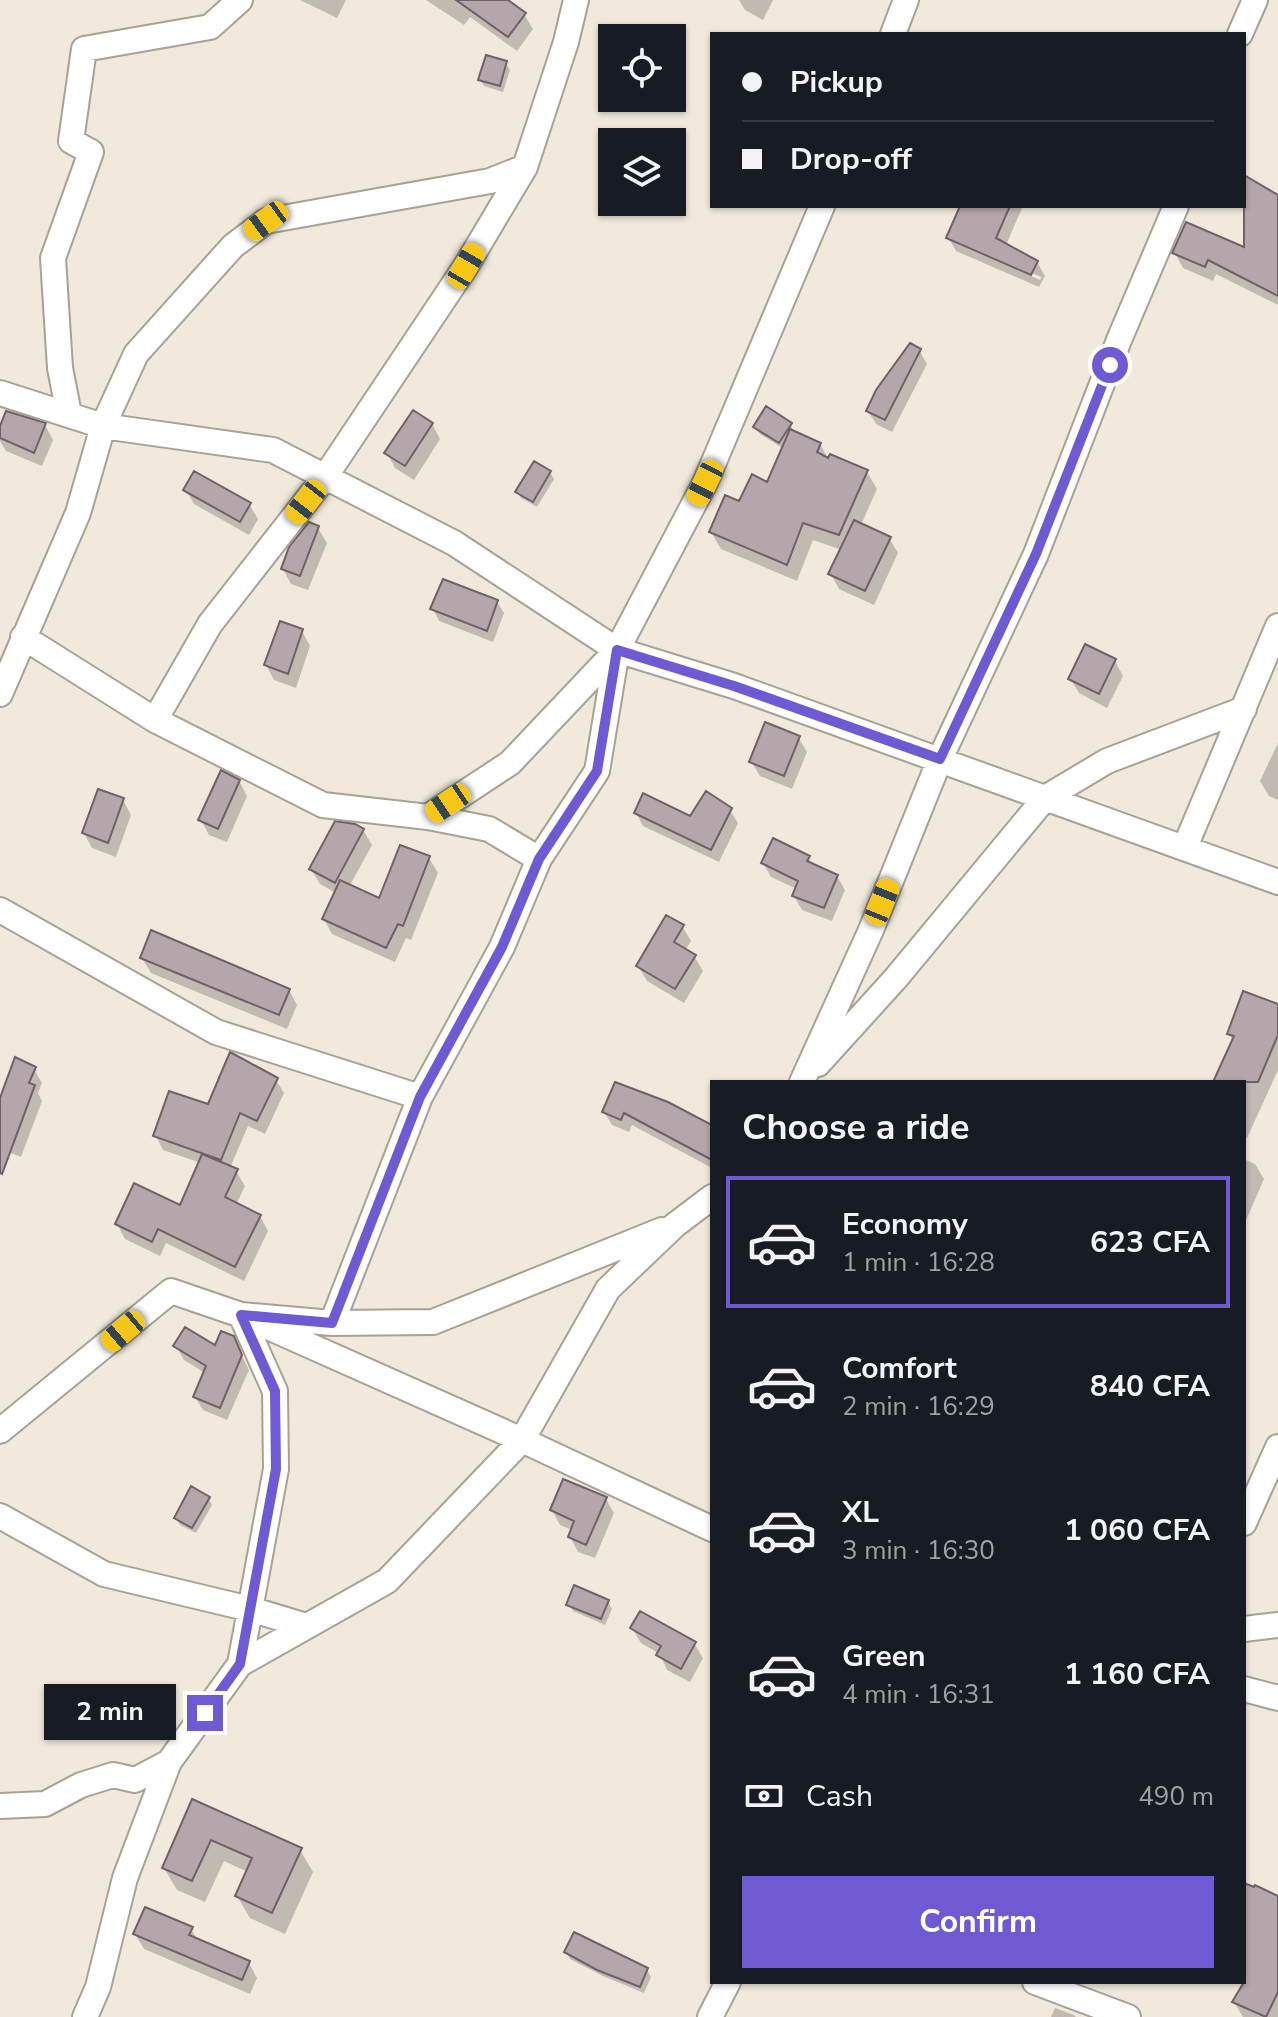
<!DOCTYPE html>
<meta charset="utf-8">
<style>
:root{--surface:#171b24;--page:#242831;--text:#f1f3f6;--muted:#9ea1a6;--line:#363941;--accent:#6f5ad4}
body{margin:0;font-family:"Nunito Sans",sans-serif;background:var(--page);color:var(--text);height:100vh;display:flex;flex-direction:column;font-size:30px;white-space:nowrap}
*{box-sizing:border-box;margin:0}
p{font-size:26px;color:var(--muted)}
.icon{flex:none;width:44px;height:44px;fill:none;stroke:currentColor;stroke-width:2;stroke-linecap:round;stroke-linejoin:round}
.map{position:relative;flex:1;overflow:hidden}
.side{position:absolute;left:710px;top:1080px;width:536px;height:904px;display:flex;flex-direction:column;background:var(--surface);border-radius:0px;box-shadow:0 2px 6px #0004}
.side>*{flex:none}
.top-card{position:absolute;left:710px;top:32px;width:536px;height:176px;border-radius:0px;box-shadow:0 2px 6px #0004;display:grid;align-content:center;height:176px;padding:0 32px;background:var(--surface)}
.fabs{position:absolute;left:598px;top:24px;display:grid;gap:16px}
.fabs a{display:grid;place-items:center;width:88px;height:88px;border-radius:0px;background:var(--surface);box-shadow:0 2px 6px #0004;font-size:40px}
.end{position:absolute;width:36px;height:36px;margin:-18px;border:10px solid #6f5ad4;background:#fff;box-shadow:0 0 0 4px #fff}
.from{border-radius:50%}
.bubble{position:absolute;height:56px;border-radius:0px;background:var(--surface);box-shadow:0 2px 6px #0004;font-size:26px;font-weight:700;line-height:56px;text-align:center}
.car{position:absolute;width:24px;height:48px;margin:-24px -12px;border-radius:10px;box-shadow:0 0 6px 2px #0007;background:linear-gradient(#f5c518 24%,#345 0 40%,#f5c518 0 76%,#345 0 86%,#f5c518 0)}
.top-card b{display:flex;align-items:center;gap:28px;height:76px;font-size:30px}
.top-card b+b{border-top:2px solid var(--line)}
.top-card i{width:20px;height:20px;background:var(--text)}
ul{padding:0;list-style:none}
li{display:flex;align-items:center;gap:24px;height:132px;margin:0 16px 12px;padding:0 16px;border:4px solid transparent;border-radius:0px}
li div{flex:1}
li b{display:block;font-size:30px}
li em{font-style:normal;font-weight:700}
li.active{border-color:var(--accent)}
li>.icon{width:72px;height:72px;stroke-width:1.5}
h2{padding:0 32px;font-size:36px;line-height:96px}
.pay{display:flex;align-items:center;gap:20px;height:88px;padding:0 32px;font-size:30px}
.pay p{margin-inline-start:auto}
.cta{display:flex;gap:16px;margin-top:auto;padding:16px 32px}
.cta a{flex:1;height:92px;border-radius:0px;background:var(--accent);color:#fff;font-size:32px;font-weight:700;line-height:92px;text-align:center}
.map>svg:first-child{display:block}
.shadow{fill:#0003;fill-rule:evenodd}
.building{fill:#b5a6ac;stroke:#6f6167;stroke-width:2}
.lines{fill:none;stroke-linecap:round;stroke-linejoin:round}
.minor-casing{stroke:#a8a194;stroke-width:28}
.minor{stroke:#fff;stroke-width:24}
.route{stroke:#6f5ad4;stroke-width:10}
</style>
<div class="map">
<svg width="1278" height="2017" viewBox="0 0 1278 2017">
<rect width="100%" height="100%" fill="#f1e9dc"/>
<path class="shadow" d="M 300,0 L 346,0 L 337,18 Z
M 426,0 L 504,0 L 524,14 L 533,29 L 517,51 L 470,17 L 464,25 Z
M 739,0 L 773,0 L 763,20 L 745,10 Z
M 506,63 L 510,70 L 503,92 L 484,86 L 480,79 Z
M 962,206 L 1021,206 L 1022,208 L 1006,245 L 1037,262 L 1045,276 L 1039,287 L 956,251 L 948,237 ZM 957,240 L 1041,277 L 1040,280 L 957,244 Z
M 1175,253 L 1278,264 L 1278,305 L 1216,274 L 1213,281 L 1183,268 Z
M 919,350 L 927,364 L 892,432 L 876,424 L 868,411 Z
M 432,424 L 440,439 L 414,480 L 395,468 L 387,453 Z
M 791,424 L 793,433 L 820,444 L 829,460 L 867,472 L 877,489 L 861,525 L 889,538 L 898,553 L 874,605 L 839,589 L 831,574 L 842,550 L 813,540 L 797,581 L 721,549 L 711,532 L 740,503 L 768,485 L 784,449 L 760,434 L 756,427 Z
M 45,425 L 53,440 L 42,466 L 6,451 L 0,441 L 0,431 Z
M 550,472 L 554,479 L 537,507 L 521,498 L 517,492 Z
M 186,490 L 249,504 L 258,519 L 249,535 L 194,504 Z
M 318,528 L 327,543 L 308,590 L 291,584 L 283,569 Z
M 497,602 L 504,613 L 493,642 L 439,621 L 433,609 Z
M 302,631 L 310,646 L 296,688 L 274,680 L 266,665 Z
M 1115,661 L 1123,676 L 1107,708 L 1079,693 L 1070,678 Z
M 798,737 L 807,752 L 792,789 L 760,776 L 751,761 Z
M 1278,743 L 1278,800 L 1269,796 L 1260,781 Z
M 239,781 L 247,796 L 227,842 L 209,835 L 201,820 Z
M 123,800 L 131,815 L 116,857 L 92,848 L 84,833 Z
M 730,810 L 738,823 L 719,862 L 643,826 L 636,813 L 690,818 Z
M 363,830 L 372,845 L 349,887 L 380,901 L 429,858 L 438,873 L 411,940 L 406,938 L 395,962 L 332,934 L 324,919 L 336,893 L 320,884 L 311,869 Z
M 808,857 L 813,866 L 837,876 L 845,890 L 832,921 L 802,910 L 794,896 L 797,889 L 771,877 L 763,863 Z
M 682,926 L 691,941 L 685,951 L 694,956 L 703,971 L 684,1003 L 647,981 L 638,966 Z
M 142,958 L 289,990 L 297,1005 L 287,1029 L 151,973 Z
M 1278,1006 L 1278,1070 L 1247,1138 L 1244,1137 L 1244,1082 L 1215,1082 L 1233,1041 L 1229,1034 Z
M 34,1069 L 42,1083 L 38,1093 L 42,1101 L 21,1157 L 0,1149 L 0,1104 Z
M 276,1080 L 284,1093 L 265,1134 L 248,1126 L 230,1168 L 236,1171 L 245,1186 L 236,1205 L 260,1216 L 268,1231 L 244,1281 L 166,1243 L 160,1256 L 125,1239 L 117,1224 L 181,1208 L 201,1163 L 163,1150 L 156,1136 L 209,1106 Z
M 616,1084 L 712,1127 L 712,1168 L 632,1125 L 629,1132 L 612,1125 L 604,1112 Z
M 1244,1159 L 1255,1164 L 1264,1179 L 1244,1225 Z
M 233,1338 L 249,1370 L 227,1420 L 203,1410 L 195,1397 L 205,1373 L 184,1360 L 176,1346 L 216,1348 Z
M 208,1498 L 212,1505 L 196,1533 L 180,1525 L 176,1518 Z
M 606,1499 L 614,1513 L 595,1558 L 578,1552 L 570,1537 L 572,1530 L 560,1525 L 552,1510 Z
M 608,1602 L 612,1609 L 605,1625 L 573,1611 L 569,1604 Z
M 632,1628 L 694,1643 L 703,1658 L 690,1682 L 667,1670 L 660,1654 L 641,1643 Z
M 193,1802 L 300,1850 L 313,1872 L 285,1934 L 250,1918 L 237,1896 L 248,1872 L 224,1861 L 205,1902 L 177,1890 L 164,1868 Z
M 1244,1885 L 1278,1899 L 1278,2017 L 1243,2017 L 1234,2002 L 1257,1957 L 1244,1948 Z
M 191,1929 L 198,1941 L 249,1963 L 257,1978 L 250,1994 L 144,1949 L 135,1934 Z
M 566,1952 L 647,1970 L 651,1977 L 644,1993 L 603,1976 L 570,1959 Z
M 1055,2008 L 1074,2015 L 1076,2017 L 1051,2017 Z"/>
<path class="building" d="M 456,0 L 508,0 L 526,13 L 508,37 Z
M 486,55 L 507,61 L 500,86 L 478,80 Z
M 1244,175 L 1278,195 L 1278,296 L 1208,260 L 1205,267 L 1172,253 L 1186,222 L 1244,247 Z
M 960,206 L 1010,206 L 996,238 L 1038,261 L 1031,275 L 946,238 Z
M 910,343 L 921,349 L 885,420 L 866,411 L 876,390 Z
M 766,406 L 792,423 L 779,443 L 753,427 Z
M 413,410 L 433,423 L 405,466 L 384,453 Z
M 6,411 L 46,423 L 34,453 L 0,438 L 0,426 Z
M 790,429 L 821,443 L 817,452 L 828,458 L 830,454 L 868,470 L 839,535 L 803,523 L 787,565 L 709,532 L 725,495 L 739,501 L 752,474 L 767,482 Z
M 534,461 L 551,471 L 533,502 L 515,492 Z
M 194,471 L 251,503 L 240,522 L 183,490 Z
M 854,520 L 891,537 L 865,591 L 828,574 Z
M 309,522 L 319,526 L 300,576 L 281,569 L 289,547 Z
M 443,579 L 498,600 L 487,631 L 430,609 Z
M 280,621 L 303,629 L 288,674 L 264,665 Z
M 1085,644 L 1116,659 L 1099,694 L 1068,679 Z
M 765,722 L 800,736 L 784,776 L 749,762 Z
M 221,770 L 240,780 L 218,829 L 198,820 Z
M 98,789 L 124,798 L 108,843 L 82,833 Z
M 706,791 L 732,808 L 711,850 L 634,813 L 643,793 L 690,816 Z
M 335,821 L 355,824 L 364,829 L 335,883 L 309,869 Z
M 773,838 L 810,856 L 807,861 L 838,875 L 824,908 L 792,896 L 798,881 L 761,863 Z
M 400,845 L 430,856 L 403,926 L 398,924 L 386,948 L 322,919 L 340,880 L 379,898 Z
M 666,915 L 684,925 L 674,942 L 696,955 L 675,989 L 636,966 Z
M 151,930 L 290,989 L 279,1015 L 140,958 Z
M 1243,991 L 1278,1004 L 1278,1035 L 1258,1082 L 1213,1082 L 1234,1036 L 1227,1034 Z
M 230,1052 L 278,1078 L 257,1121 L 240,1113 L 221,1160 L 153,1136 L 169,1091 L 208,1104 Z
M 15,1057 L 36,1067 L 29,1083 L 35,1085 L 2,1174 L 0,1173 L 0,1098 Z
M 615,1082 L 668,1102 L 712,1125 L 712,1160 L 624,1113 L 621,1120 L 602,1112 Z
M 202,1154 L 238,1169 L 225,1197 L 261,1215 L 235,1267 L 158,1229 L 152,1242 L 115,1224 L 134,1183 L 180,1205 Z
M 185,1327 L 215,1345 L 221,1331 L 234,1336 L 242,1355 L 220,1408 L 193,1397 L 206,1366 L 173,1346 Z
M 563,1479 L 607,1497 L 586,1545 L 568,1537 L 574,1521 L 550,1510 Z
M 191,1486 L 210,1497 L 192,1528 L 174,1518 Z
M 574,1585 L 609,1600 L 601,1619 L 566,1605 Z
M 640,1611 L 696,1642 L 681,1669 L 656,1655 L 661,1646 L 630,1628 Z
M 192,1799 L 302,1848 L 272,1913 L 235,1896 L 252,1858 L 211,1840 L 192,1881 L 162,1868 Z
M 1244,1883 L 1254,1887 L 1255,1885 L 1278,1896 L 1278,1992 L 1266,2017 L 1232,2002 L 1244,1982 Z
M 145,1907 L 193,1927 L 189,1935 L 250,1961 L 242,1980 L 133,1934 Z
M 574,1932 L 648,1968 L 640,1987 L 597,1970 L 564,1952 Z"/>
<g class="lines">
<g class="minor-casing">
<path id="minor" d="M 893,34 L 906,0
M 1240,34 L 1255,0
M 0,393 L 103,426 L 273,450 L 454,543 L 617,650 L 734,686 L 1278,882
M 69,414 L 60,368 L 53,258 L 91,152 L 71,141 L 84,49 L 210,27 L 240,0
M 23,637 L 155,720 L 323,805 L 428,817 L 510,763 L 617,650 L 705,483 L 822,206
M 0,694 L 78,513 L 103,426 L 136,354 L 233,246 L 266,221 L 490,181 L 525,167
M 155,720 L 210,624 L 325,477 L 466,266 L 525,167 L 566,42 L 576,0
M 428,817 L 489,829 L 539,859
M 1185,847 L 1278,626
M 0,910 L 216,1032 L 420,1097
M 818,1064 L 896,978 L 1045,798 L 1107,761 L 1244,709
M 802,1082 L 871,930 L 940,759 L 1036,554 L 1119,340 L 1176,206
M 259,1323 L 522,1440 L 712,1529
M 332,1323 L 420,1097 L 502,947 L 539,859 L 597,771 L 617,650
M 0,1431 L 171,1291 L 241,1315 L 332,1323 L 433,1322 L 662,1230
M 0,1516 L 104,1574 L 250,1609 L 306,1626
M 1244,1523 L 1278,1447
M 1244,1629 L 1278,1625
M 240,1664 L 276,1469 L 275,1391 L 241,1315
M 1244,1689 L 1278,1698
M 0,1806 L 45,1804 L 81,1785 L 113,1775 L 135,1780 L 169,1762
M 1035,1982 L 1128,2017
M 85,2017 L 98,1987 L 125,1878 L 169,1762 L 240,1664 L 387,1581 L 522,1440 L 608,1289 L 675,1225 L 712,1197
M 710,2017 L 728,1982"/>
</g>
<use href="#minor" class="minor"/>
</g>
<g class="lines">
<path class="route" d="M 205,1713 L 240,1664 L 276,1469 L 275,1391 L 241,1315 L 332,1323 L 420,1097 L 502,947 L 539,859 L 597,771 L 617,650 L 734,686 L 940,759 L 1036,554 L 1110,365"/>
</g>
</svg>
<div class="fabs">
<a><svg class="icon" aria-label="locate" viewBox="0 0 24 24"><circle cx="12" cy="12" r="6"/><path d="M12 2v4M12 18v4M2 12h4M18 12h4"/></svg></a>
<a><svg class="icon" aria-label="layers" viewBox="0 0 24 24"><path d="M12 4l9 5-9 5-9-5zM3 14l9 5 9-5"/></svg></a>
</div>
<i class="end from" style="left:1110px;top:365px"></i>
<i class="end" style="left:205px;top:1713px"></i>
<div class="bubble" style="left:44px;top:1684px;width:132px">2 min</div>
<i class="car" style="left:266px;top:221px;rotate:234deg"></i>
<i class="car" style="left:466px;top:266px;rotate:30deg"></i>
<i class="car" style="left:705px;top:483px;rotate:207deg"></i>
<i class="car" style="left:306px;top:502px;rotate:218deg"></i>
<i class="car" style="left:448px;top:803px;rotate:236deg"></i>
<i class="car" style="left:882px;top:902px;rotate:22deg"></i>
<i class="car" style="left:123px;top:1331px;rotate:230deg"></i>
<div class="top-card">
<b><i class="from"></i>Pickup</b>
<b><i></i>Drop-off</b>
</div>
<section class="side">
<h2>Choose a ride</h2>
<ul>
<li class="active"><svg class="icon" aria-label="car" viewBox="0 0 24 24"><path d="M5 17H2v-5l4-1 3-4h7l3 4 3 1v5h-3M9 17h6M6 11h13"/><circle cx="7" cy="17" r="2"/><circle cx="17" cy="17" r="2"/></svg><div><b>Economy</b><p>1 min · 16:28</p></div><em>623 CFA</em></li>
<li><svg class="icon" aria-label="car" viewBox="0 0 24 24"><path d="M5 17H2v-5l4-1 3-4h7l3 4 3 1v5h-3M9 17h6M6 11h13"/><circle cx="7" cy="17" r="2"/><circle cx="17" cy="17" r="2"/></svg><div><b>Comfort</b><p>2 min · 16:29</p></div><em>840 CFA</em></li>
<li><svg class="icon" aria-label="car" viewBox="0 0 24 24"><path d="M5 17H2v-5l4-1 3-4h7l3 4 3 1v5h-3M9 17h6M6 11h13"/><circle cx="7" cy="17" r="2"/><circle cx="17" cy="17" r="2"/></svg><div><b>XL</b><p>3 min · 16:30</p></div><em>1 060 CFA</em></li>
<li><svg class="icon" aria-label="car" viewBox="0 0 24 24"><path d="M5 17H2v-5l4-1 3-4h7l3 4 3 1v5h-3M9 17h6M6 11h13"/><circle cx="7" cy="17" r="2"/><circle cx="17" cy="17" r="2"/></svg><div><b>Green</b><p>4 min · 16:31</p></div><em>1 160 CFA</em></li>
</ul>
<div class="pay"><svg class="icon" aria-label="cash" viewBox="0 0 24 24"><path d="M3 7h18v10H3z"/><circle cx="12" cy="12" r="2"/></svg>Cash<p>490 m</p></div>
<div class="cta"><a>Confirm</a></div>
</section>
</div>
